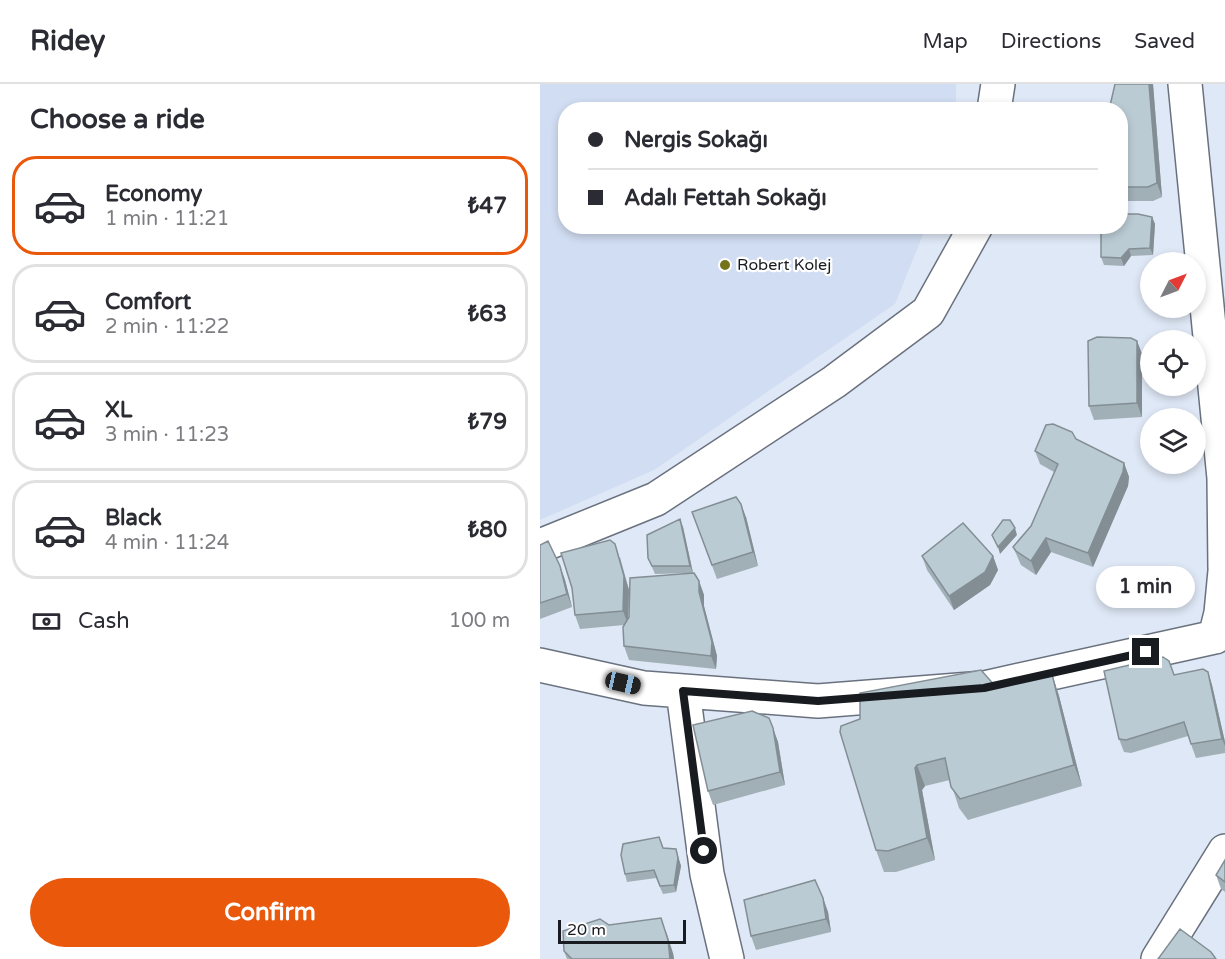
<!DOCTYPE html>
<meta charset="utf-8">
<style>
:root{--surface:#fff;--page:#f2f2f3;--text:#2b2b33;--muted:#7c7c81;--line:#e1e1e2;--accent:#ea580c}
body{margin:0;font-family:"Varela Round",sans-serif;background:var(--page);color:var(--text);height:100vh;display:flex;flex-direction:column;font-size:22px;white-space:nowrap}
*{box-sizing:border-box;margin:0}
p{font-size:20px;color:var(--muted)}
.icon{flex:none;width:33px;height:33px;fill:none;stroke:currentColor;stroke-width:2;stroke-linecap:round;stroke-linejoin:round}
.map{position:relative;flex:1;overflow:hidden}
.details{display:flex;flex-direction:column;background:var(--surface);width:540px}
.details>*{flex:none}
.top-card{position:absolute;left:18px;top:18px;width:570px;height:132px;border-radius:24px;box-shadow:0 3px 9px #0003;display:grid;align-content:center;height:132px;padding:0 30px;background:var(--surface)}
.needle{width:39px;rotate:48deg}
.tools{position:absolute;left:600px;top:168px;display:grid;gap:12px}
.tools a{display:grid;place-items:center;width:66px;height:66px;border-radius:50%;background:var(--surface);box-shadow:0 3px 9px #0003;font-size:30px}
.scale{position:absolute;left:18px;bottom:15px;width:128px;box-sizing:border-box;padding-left:6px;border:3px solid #181b20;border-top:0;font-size:16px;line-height:21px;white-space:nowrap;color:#181b20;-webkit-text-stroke:4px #fff;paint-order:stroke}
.end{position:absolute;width:27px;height:27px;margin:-14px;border:8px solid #181b20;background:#fff;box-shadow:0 0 0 3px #fff}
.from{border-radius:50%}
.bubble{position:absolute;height:42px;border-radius:21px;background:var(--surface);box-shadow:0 3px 9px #0003;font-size:20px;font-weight:700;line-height:42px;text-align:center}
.car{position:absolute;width:18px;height:36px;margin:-18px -9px;border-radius:8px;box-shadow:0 0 4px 2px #0007;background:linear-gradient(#222 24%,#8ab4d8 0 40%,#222 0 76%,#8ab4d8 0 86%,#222 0)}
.top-card b{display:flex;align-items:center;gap:21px;height:57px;font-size:22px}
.top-card b+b{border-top:2px solid var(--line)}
.top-card i{width:15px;height:15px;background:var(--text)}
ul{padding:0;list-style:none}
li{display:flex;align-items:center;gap:18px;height:99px;margin:0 12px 9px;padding:0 18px;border:3px solid var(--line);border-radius:24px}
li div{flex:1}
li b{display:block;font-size:22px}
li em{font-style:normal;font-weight:700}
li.on{border-color:var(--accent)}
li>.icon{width:54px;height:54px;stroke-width:1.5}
h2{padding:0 30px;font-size:27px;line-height:72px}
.pay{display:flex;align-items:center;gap:15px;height:66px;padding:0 30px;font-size:22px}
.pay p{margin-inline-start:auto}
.button{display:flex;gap:12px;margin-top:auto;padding:12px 30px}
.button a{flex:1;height:69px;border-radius:36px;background:var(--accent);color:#fff;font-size:24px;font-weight:700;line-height:69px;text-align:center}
header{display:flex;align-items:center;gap:36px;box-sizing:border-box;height:84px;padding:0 30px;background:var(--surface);border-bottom:2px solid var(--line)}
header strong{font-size:28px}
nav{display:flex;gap:33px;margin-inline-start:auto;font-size:21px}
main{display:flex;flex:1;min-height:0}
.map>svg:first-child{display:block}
.built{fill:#d1ddf2}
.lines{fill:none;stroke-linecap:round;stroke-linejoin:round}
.minor-casing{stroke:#6a717e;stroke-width:36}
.tertiary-casing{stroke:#6a717e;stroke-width:36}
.minor{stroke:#fff;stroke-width:33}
.tertiary{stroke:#fff;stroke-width:33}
.wall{fill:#a1afb6}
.shaded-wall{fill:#838e94}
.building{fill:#bbcbd4;stroke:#838e94;stroke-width:1.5}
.route{stroke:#181b20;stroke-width:8}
.poi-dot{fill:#74751b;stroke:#fff;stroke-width:2}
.labels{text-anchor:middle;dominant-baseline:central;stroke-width:4.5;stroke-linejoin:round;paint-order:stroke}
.poi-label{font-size:16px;fill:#181b20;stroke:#fff;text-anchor:start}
</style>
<header>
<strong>Ridey</strong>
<nav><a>Map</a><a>Directions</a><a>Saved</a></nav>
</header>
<main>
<section class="details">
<h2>Choose a ride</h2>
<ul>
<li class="on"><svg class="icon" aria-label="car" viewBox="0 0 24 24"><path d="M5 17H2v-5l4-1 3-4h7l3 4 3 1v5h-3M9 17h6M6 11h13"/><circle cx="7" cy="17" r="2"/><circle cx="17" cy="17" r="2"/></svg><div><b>Economy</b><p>1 min · 11:21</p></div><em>₺47</em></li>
<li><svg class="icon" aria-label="car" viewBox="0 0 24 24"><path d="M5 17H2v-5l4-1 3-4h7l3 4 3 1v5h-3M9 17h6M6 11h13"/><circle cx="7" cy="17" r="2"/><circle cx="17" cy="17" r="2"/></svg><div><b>Comfort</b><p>2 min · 11:22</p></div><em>₺63</em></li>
<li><svg class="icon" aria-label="car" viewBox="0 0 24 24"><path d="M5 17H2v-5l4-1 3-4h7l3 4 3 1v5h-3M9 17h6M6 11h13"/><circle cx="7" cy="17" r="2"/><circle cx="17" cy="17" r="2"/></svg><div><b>XL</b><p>3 min · 11:23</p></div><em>₺79</em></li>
<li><svg class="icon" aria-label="car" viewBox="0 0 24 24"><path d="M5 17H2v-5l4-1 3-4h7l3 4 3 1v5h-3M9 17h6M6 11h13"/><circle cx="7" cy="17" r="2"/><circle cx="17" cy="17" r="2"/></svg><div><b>Black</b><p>4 min · 11:24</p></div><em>₺80</em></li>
</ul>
<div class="pay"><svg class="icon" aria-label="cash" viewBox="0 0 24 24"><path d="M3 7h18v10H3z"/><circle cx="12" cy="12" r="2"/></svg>Cash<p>100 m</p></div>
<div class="button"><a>Confirm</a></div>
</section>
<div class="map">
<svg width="685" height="875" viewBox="0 0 685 875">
<rect width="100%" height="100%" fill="#dfe8f6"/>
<path class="built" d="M 0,0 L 416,0 L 416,25 L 26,26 L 26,142 L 386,143 L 355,220 L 114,386 L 0,436 Z"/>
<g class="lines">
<g class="minor-casing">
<path id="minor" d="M 645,0 L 684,394 L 685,484
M 675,553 L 681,529 L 685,487
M 0,581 L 104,604 L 278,617 L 444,604 L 675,553
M 143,607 L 167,790 L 187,875
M 618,875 L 685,767"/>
</g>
<g class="tertiary-casing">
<path id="tertiary" d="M 454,26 L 458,0
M 0,462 L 116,415 L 294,298 L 388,228 L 436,142"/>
</g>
<use href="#minor" class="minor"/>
<use href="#tertiary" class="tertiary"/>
</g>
<path class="wall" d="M 575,0 L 613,0 L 622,113 L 613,117 L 580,117 L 580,26 Z
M 612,133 L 615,140 L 613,171 L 591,172 L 584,182 L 564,181 L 561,173 Z
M 597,257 L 602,270 L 602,333 L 554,336 L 549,322 Z
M 536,355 L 584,379 L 589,393 L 588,402 L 553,483 L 511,468 L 496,491 L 481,481 L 473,463 L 491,442 L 514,388 L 500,380 L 495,367 Z
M 152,428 L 206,433 L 218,482 L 177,495 Z
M 143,443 L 153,489 L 115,490 L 108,474 Z
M 0,461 L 20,482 L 25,496 L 32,523 L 0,535 Z
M 382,472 L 453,472 L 458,486 L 450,501 L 414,526 L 387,486 Z
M 80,473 L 89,506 L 88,535 L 159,497 L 164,511 L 164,522 L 177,572 L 176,585 L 89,576 L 84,562 L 84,541 L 40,545 L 35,531 Z
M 668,588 L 672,601 L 685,658 L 685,669 L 656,674 L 648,652 L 591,669 L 584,668 L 579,655 L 634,591 Z
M 512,590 L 519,612 L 542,702 L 428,736 L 419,724 L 410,696 L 385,702 L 382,706 L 395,776 L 356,788 L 344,788 L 336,766 L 300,648 L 456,603 Z
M 229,634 L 238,658 L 245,701 L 173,721 L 168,707 Z
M 123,764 L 136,765 L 138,773 L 141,782 L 136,808 L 123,810 L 116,794 L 87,798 L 85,790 Z
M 685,776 L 685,808 L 681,805 L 676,791 Z
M 283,814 L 288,828 L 291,848 L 216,866 L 211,852 Z
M 69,841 L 133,869 L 134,875 L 27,875 L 24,867 Z"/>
<path class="shaded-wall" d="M 609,0 L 613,0 L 622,113 L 617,99 Z
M 612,133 L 615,140 L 613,171 L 610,164 Z
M 589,165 L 591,172 L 584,182 L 581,174 Z
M 597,257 L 602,270 L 602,333 L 597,319 Z
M 584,379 L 589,393 L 588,402 L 553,483 L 548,469 Z
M 201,420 L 206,433 L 218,482 L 213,468 Z
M 140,435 L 143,443 L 153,489 L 150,482 Z
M 475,444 L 477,451 L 460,470 L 458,463 Z
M 506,454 L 511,468 L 496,491 L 491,477 Z
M 75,460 L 89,506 L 88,540 L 83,527 Z
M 453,472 L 458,486 L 450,501 L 414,526 L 409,512 Z
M 20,482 L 25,496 L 32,523 L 27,510 Z
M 159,497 L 164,511 L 164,522 L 177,572 L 176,585 L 171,572 L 159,508 Z
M 668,588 L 672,601 L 685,658 L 685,662 L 682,655 Z
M 512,590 L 519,612 L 542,702 L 534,681 Z
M 233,644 L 238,658 L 245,701 L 240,688 Z
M 377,681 L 385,702 L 382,706 L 395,776 L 387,754 L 375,684 Z
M 136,765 L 141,782 L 136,808 L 134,801 Z
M 283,814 L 288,828 L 291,848 L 286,835 Z
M 126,847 L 133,869 L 134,875 L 130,875 Z"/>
<path class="building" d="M 575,0 L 609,0 L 617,99 L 608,103 L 580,103 L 580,26 L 569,26 Z
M 580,130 L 598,130 L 612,133 L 610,164 L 589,165 L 581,174 L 561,173 L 561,142 L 580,142 Z
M 557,253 L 591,254 L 597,257 L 597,319 L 549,322 L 548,257 Z
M 513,340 L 532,348 L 536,355 L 584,379 L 583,388 L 548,469 L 506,454 L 491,477 L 476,467 L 473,463 L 491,442 L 518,380 L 495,367 L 506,341 Z
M 196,413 L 201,420 L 213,468 L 172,481 L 152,428 Z
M 140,435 L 150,482 L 112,482 L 108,474 L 107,451 Z
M 463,436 L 470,436 L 475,444 L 458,463 L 452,451 Z
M 423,439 L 453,472 L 445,488 L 409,512 L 382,472 Z
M 70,456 L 75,460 L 84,492 L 83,527 L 35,531 L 32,504 L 21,469 Z
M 8,457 L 20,482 L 27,510 L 0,519 L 0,461 Z
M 154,489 L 159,497 L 159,508 L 172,558 L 171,572 L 84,562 L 83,543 L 89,533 L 90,494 Z
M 623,573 L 629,577 L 634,591 L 663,585 L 668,588 L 682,655 L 651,660 L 644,638 L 586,656 L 579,655 L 564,587 Z
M 441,586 L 456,603 L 512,590 L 534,681 L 420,715 L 411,703 L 405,674 L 377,681 L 375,684 L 387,754 L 348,767 L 336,766 L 300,648 L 301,642 L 320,635 L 320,609 Z
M 212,627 L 229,634 L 233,644 L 240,688 L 168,707 L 153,641 Z
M 119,753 L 123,764 L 136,765 L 138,774 L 134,801 L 120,802 L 114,786 L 85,790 L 81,771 L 83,760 Z
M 685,776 L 685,798 L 676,791 Z
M 275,796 L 283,814 L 286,835 L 211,852 L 204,816 Z
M 121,834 L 128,856 L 130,875 L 32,875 L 24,867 L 23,847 L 60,835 L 69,841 Z
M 640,845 L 671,868 L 676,875 L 618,875 Z"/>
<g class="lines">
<path class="route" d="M 164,767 L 143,607 L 278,617 L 444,604 L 606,568"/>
</g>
<circle class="poi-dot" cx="185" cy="181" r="6"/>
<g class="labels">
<g class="poi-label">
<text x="197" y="181">Robert Kolej</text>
</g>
</g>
</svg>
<div class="tools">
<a><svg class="needle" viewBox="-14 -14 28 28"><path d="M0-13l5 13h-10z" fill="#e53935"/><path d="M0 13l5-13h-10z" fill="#7c7c81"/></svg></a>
<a><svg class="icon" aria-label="locate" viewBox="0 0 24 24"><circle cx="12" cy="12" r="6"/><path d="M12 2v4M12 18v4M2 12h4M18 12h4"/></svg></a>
<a><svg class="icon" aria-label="layers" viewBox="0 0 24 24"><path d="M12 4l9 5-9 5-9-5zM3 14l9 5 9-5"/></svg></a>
</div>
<div class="scale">20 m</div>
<i class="end from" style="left:164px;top:767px"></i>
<i class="end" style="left:606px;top:568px"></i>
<div class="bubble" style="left:556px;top:482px;width:99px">1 min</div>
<i class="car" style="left:83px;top:599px;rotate:103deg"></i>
<div class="top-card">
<b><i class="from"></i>Nergis Sokağı</b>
<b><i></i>Adalı Fettah Sokağı</b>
</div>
</div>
</main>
